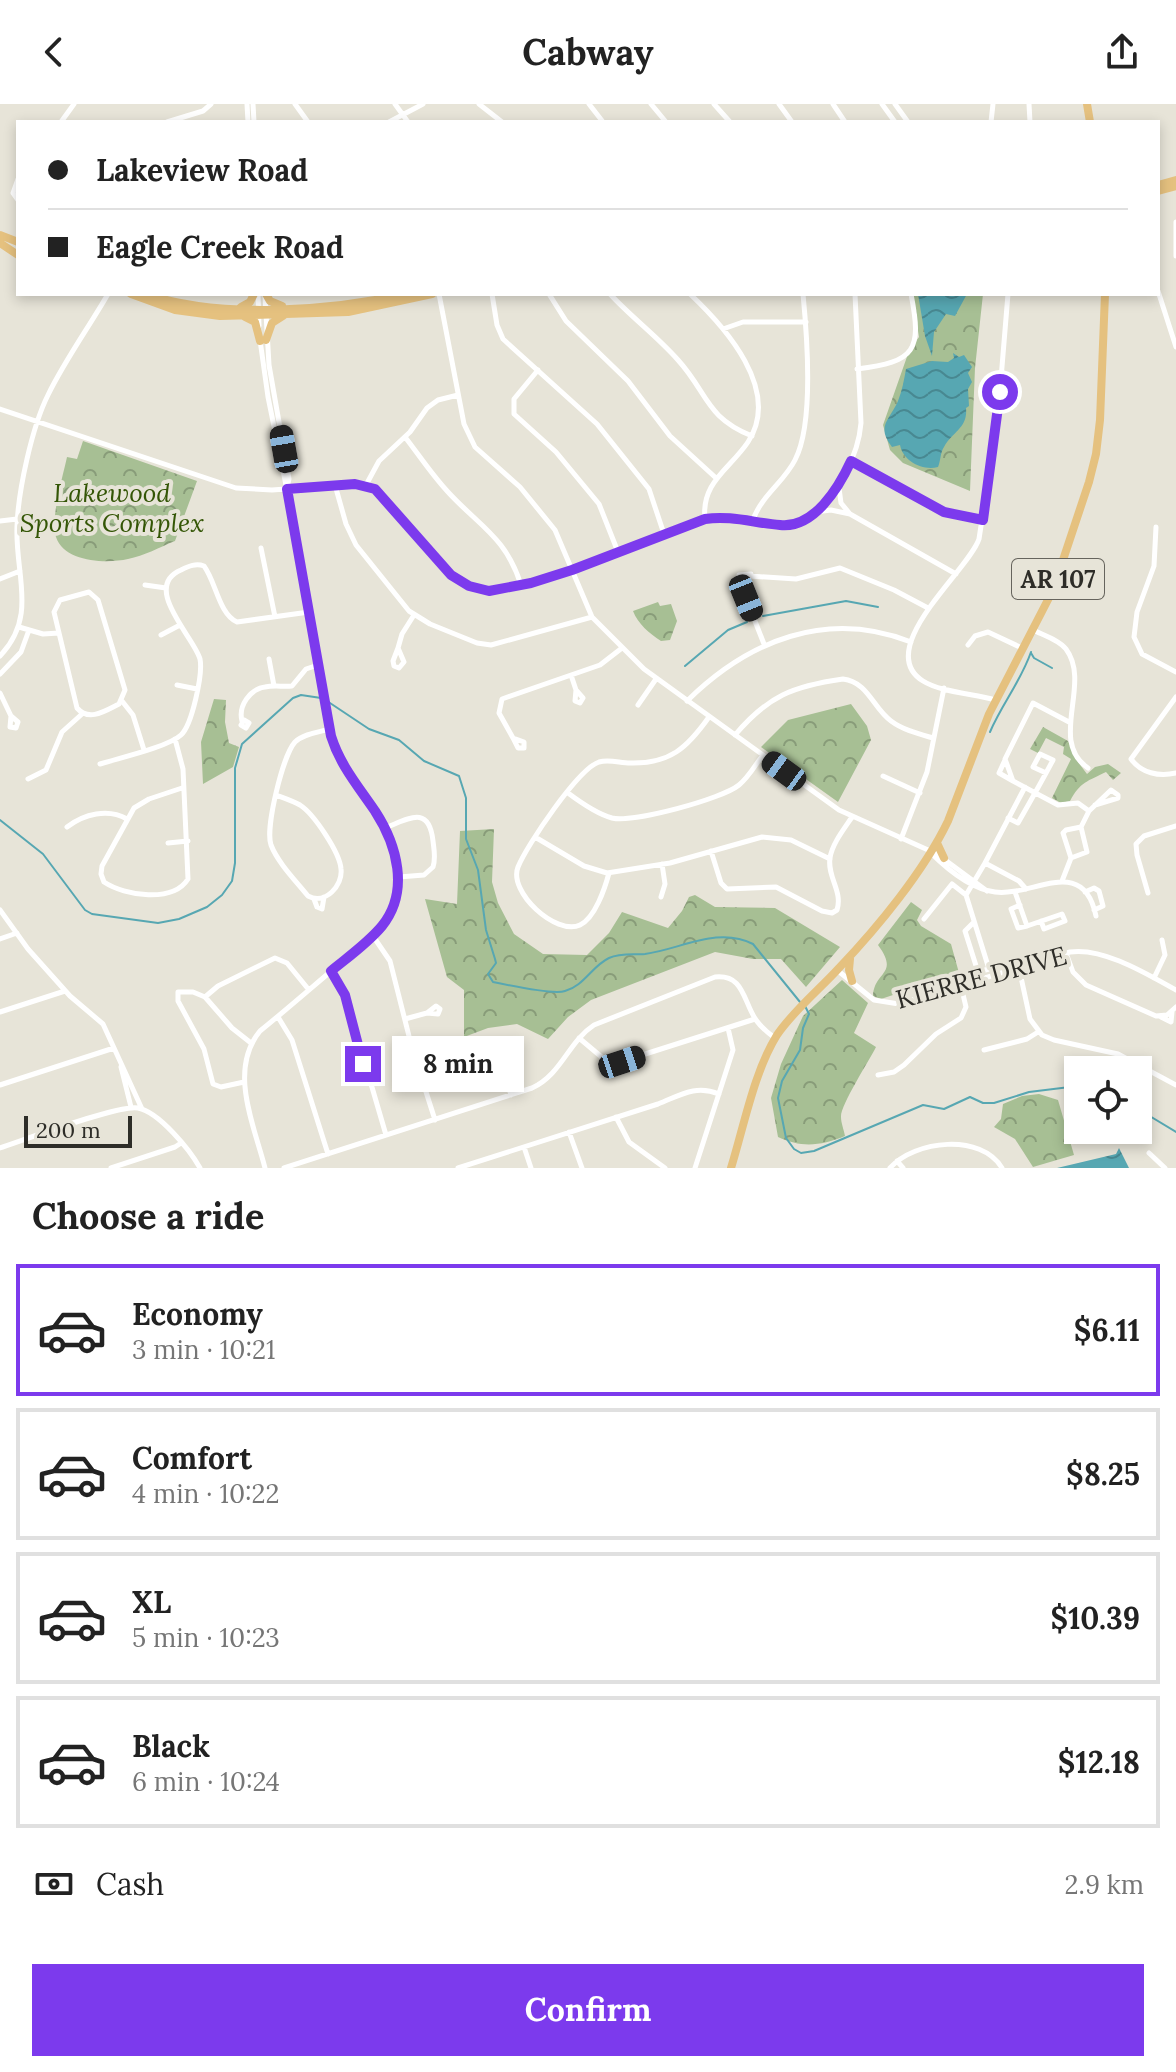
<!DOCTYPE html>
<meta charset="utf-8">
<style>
:root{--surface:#fff;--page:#f2f2f2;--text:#222;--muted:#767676;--line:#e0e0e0;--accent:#7c3aed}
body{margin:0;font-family:Lora,serif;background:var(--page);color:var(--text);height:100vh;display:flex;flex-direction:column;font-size:30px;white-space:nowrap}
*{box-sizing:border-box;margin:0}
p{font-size:26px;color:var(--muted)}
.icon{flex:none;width:44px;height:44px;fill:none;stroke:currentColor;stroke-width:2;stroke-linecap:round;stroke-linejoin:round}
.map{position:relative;height:1064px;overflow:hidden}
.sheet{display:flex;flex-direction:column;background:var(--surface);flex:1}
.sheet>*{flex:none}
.hud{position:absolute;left:16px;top:16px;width:1144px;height:176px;border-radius:0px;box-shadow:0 4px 12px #0003;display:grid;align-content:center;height:176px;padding:0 32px;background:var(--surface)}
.controls{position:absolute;left:1064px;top:952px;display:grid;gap:16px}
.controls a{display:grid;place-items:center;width:88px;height:88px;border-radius:0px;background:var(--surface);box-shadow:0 4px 12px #0003;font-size:40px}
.scale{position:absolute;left:24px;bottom:20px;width:108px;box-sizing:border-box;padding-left:8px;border:4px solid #2e2d28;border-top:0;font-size:22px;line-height:28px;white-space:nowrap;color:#2e2d28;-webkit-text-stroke:6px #e7e4d8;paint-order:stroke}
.end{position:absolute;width:36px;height:36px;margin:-18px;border:10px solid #7c3aed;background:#fff;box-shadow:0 0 0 4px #fff}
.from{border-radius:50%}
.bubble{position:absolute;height:56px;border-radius:0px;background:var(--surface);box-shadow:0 4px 12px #0003;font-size:26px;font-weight:800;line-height:56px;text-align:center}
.car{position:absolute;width:24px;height:48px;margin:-24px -12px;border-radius:10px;box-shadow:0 0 6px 2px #0007;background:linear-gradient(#222 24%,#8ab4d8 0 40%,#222 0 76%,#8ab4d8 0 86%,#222 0)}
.hud b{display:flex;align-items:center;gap:28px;height:76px;font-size:30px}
.hud b+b{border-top:2px solid var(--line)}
.hud i{width:20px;height:20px;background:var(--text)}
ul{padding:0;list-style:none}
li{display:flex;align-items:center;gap:24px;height:132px;margin:0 16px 12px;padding:0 16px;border:4px solid var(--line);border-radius:0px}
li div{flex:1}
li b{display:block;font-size:30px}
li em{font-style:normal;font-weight:800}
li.active{border-color:var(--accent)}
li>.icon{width:72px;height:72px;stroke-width:1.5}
h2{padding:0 32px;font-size:36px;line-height:96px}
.pay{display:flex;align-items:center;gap:20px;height:88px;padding:0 32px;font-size:30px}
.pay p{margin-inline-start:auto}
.button{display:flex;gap:16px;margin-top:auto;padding:16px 32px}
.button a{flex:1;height:92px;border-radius:0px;background:var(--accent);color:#fff;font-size:32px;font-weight:800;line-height:92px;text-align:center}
header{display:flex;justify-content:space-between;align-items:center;height:104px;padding:0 32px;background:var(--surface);font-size:36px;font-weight:800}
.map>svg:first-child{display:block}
.forest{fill:url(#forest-crowns)}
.water{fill:url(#water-waves)}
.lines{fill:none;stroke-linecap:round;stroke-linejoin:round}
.stream{stroke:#57a7b2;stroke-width:2}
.minor{stroke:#fff;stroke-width:5}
.major{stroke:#e5c17f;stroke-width:8}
.route{stroke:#7c3aed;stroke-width:10}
.labels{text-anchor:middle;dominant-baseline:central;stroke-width:8;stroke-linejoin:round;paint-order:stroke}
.shield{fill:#e7e4d8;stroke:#66645d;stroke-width:2}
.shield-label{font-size:24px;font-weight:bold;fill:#2e2d28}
.park-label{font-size:26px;font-style:italic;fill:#345606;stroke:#e7e4d8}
.street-label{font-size:26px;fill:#2e2d28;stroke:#e7e4d8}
</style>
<header><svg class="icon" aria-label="back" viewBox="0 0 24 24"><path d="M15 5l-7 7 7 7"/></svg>Cabway<svg class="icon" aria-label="share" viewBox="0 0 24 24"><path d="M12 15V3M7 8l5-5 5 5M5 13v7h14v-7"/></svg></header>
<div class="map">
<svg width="1176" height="1064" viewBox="0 0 1176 1064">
<defs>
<pattern id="forest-crowns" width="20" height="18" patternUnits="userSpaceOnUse" patternTransform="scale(2)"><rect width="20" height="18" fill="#a7bf94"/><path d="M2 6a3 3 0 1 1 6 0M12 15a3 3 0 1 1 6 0" fill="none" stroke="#889c79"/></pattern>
<pattern id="water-waves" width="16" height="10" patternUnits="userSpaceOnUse" patternTransform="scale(2)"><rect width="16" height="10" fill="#57a7b2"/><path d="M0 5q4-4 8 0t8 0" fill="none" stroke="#488891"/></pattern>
</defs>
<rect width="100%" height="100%" fill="#e7e4d8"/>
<path class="forest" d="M 912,190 L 983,190 L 975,264 L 970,387 L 903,359 L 890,346 L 883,321 L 909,247 L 919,233 Z
M 83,337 L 197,377 L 175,437 C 160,443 144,452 128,455 C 106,460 64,458 56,433 C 50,415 63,372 67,353 L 77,355 Z
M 658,498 L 660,502 L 671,500 L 677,517 L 670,536 L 661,537 C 649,529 638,520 633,507 Z
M 214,595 L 226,596 L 225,618 L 229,639 L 239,643 L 233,663 L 203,680 L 201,638 Z
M 851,600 L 867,622 L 871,636 L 838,698 L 761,643 L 788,616 Z
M 1043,623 L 1068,637 L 1078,658 L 1087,670 L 1095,663 L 1108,660 L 1121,669 L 1113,676 L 1106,668 C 1088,677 1080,678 1070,697 L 1061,699 L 1052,694 L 1071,655 L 1063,650 L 1064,643 L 1046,634 L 1038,649 L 1030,645 Z
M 494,725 L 492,778 L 498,799 L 514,830 L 543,850 L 587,851 L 609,829 L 622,808 L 668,824 L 682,807 L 689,793 L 695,791 L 715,803 L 775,804 L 840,843 L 806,883 L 781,855 L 753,855 L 715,848 L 591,896 L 568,913 L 548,935 L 517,920 L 488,924 L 464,933 L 464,886 L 447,873 L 425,795 L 457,800 L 460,727 Z
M 911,798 L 922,806 L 917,816 L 921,822 L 951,840 L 959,869 L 881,895 L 873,892 C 874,867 900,871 878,841 Z
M 842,876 L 868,899 L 854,929 L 876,943 C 869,957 840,1002 841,1013 C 841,1019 844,1026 845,1032 C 821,1042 801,1044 778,1033 L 771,994 L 781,960 L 803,912 Z
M 1039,990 L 1058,996 L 1074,1051 L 1033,1063 L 1015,1035 L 994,1023 L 1001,1015 L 1003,1000 L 1022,992 Z"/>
<path class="water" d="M 918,190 L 967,190 L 955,212 L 946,210 L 934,228 L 932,252 L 925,232 Z
M 953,249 L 959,253 L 964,251 L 972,263 L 968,269 L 972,278 L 968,285 L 969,302 L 966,304 C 968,324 953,327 944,343 C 940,349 941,356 938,363 C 922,367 903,357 900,341 L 892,343 C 876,322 889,317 898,297 C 902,287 904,276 906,265 L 932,257 L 948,258 L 954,254 Z
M 1119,1044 L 1129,1064 L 1057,1064 L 1116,1050 Z"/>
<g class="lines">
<path class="stream" d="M 763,512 L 846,497 L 878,503
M 1031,549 L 1034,554 L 1052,564
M 685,562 L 728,526 L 747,518
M 327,597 L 369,625 L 399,636 L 424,657 L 459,672 L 466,694 L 466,735 L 478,766 L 486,826 L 495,855 L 496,859 L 488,870 L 493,878 C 507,881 554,891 565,887 C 584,882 592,862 609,854 C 620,849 633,851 645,850 C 681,845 718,822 753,840 L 800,898
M 990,628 C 1002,600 1021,577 1031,548
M 0,716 L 43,750 L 85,806 L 92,810 L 158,819 L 179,815 L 207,803 L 222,791 L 232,777 L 235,759 L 235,664 L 242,640 L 293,594 L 301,591 L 321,594
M 805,902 L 809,910 L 803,924 L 800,946 L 782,977 L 778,994 L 786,1034 L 794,1045 L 801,1049 L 814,1047 L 923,1001 L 944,1005 L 970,993 L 983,999 L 994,999 L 1029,988 L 1078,982
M 1138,1005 L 1176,1028"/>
<path class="minor" d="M 247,0 L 248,18
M 253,0 L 254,18
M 295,0 L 308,18
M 395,0 L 408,18
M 479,0 L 502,18
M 589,0 L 603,18
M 651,0 L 666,18
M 714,0 L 730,18
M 779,0 L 792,18
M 833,0 L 845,18
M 882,0 L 895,18
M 895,0 L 908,18
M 1029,0 L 1030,18
M 61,18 L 74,0
M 167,18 L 203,7 L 211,0
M 389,18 L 423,0
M 991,18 L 993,0
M 18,75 L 13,89 L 18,96
M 1176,118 L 1176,152
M 1158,187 L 1176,243
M 258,190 L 259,222
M 439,190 L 464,320 L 475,343 L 520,383 L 555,426 L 592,513 L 644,565 L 839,706 L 937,750 L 987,787
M 492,190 L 497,221 L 503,235 L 597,320 L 649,385 L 664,430
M 549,190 L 566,217 L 628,277 L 670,332 L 716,374
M 610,190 C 631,213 657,232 678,256 C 708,289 705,313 752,332
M 690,190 C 725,223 782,286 748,338 C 730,365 701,378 705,415
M 265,192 L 269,261 L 289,375 L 287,384
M 723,225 L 743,218 L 806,218
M 260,236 L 268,293 L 297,435 L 331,632 C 340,665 365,688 381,717 C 420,790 391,817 336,863 C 311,884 286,906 260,927 C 228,966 254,1021 265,1064
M 857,265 C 916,258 922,246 911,190
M 538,266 L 514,295 L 514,310 L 556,348 L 599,400 L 618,448
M 0,305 L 236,384 L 272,386 L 355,380 L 371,383 L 382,391 L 430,450 L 451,471 L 469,482 L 489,487 L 553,472 L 705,415 L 739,414 L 788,422 L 801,418 L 815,408 L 831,406 L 850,410
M 405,333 C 419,351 432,371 448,388 C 479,422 506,433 521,481
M 851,357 L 944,408 L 983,416
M 335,381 L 346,420 L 356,441 L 409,507 L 430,520 L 477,539 L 491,541 L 592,513
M 366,381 L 379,357 L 410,328 L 427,304 L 438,296 L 458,291
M 839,384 L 841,399 L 850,410 L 956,470
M 816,408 C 839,382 858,355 861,319 L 855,190
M 753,416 C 761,392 784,378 795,356 C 814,320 807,231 803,190
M 0,417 L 17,415
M 1156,423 L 1154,462 L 1137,508 L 1134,533 L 1142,550 L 1176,568
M 261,444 L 275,513
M 0,475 L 20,467
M 145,481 L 166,484
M 742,483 L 739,471 L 751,470
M 89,488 L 98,496 L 125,586 L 119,600 C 105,607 89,618 77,604 L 54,508 L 60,496 Z
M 19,523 L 43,530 L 59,529
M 1033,526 C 1043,531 1059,536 1066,545 C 1092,580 1048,637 1088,664
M 161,531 L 180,521
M 764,540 L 742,484 L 749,472 L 796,475 L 840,464 L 894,486 L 928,504
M 968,541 L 975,532 L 988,528 L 1022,544
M 398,544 L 404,558 L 399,564 L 394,562 L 393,557 Z
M 398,544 L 402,530 L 414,511
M 0,552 C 38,512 15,471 17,423 C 18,387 32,323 48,291 C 65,256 89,223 108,190
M 269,555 L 274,582
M 0,570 L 21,548 L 29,526
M 571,571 L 576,586
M 177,581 L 197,585
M 576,586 L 583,594 L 580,599 L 575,597 Z
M 0,589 L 11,612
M 1176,593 L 1131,655 C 1141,669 1159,673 1176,669
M 995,596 C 975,590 940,588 923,577 C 872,545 969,466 979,435 L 998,311 L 1008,190
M 122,597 L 133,611 L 144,646
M 687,597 C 749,536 827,505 911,538
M 638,601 L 656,575
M 11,612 L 18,618 L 16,624 L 10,623 Z
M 244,616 L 249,619 L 246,624 L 241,621 Z
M 242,617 C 238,602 250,585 265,583 C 274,581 283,583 292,582 L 306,565 L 318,561
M 735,631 C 768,592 793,582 843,575 C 868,578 873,604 891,617 C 903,626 919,630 933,634
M 513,634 L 499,609 L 502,595 L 600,561 L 622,544
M 513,634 L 524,638 L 524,644 L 518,644 Z
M 175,635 L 183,665 L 188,775 C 173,799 125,792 104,778 L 101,770 L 102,762 L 134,704 L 149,695 L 182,684
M 1005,656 L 999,669 L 1013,677
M 100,660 C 119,654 168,643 181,631 C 192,621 203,570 200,555 C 194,533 141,483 181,466 C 189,462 196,459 204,462 C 216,478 219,510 237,518 L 309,508
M 883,672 L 920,689
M 28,675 L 46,666 L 62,628 L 82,610
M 1025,683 L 985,759 L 1019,777 L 1026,785
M 568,689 C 580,698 597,710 612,714 C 633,719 722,695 739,681 C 749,673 755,661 763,651
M 276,691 C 284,694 293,697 300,701 C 314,710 340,749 341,765 C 343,782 325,801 308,792 C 296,777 278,759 271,741 C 265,724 283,651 295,638 C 303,630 319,628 330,625
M 1089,707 L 1111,686 L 1118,691 L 1118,694 L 1095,701
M 1008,714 L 1018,719 C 1030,698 1042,677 1053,656 L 1040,650 L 1033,663 L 1046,669
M 67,723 C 84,710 108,704 127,715
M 385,724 C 408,715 429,700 433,737 C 434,746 436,754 433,763 L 424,771 L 399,773
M 535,733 L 584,762 L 607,769 L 670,759 L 762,733 L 791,736 L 830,755
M 901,735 L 927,668 L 944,584
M 168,739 L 188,737
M 711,747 L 721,779 L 727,785 L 776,783 L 822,807 L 832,809 L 837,806 C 843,787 827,773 830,754 C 832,740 844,725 852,713
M 931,749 C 948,766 971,785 995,788 C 1033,793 1083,750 1096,812
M 1071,754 L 1087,748 L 1081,723
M 609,769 C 605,784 595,814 580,821 C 556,832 508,788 518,763 C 527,741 578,665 599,658 C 609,655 620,659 630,659 C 670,660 687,644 709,613
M 1062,777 L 1071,754 L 1063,729 L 1066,726 L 1081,723 L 1089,707 L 1078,699 L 1058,701 L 1013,677 L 1005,655 L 1033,599 L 1069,618
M 1015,788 L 1027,822 L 1062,810 L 1065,817 L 1044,825 L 1041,817
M 1085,788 L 1094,784 L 1099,787 L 1103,802 L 1094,806
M 1148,789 L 1137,751 L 1136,740 L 1144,732 L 1176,722
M 661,793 L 665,780 L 662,760
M 314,795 L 317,803 L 322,805 L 324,793
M 1020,801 L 1011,805 L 1018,824 L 1027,822
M 0,806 L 28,845 L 70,892 L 103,920 L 142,1005
M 924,815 L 952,780 L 966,791
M 974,818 L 965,827 L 978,868 L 989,865 L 966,791 L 985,759
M 373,832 L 390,857 L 412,944 L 435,1016
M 0,835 L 17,829
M 1066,849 L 1073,868 L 1086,881 L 1156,912 L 1167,911 L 1176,903
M 1019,864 L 1030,915 L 1042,931 L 1054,936 L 1118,950 L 1176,981
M 837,866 L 874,896 L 899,900 L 1070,848 C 1103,843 1147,870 1176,886
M 331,867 L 345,891 L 386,1031
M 1154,874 L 1165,851 L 1162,836
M 205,893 L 232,924 L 251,939
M 436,902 L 440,905 L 438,910 L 427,909 Z
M 0,908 L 65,887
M 278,913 L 292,936 L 328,1050
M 1161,913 L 1171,918 L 1172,908
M 405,915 L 427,909
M 579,934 L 604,955 L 617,959 L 755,915
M 501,943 L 506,947 L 501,958 L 498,946 Z
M 984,946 L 1027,935 L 1038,928
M 501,958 L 511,991
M 121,963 L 131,1003
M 878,971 L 894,968 L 904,961 L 936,930 L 961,914 L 966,903 L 961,882
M 244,978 L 221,983 L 213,980 L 204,945 L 178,897 L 178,888 L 193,888 L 205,893 L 218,882 L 275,854 L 287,859 L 309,886
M 0,981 L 114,944
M 616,1013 L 629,1038 L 665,1064
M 569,1028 L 582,1064
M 524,1043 L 531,1064
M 0,1044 C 24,1036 120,1000 138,1004 C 159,1008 190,1046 200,1064
M 1149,1049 L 1165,1064
M 897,1057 L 903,1064
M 111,1064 L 175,1043 L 181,1039
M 284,1064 L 532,984 C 562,970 568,938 594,921 L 715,873 C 744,870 743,897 756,916 C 761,923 768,929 775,934
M 458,1064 L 658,1000 C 679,992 695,980 719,990
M 695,1064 L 733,946 L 728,924
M 890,1064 C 915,1036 981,1029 1002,1064"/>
<path class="major" d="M 1087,0 L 1090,18
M 1158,81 L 1176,76
M 1158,87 L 1176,82
M 0,131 L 18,138
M 0,139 L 18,151
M 131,190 L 175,206 L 220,212 L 348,208 L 432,190
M 146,190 C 220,215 330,207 406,190
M 266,190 L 270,197 L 282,202
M 241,203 L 250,198 L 254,190
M 245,213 L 255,218 L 260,237
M 266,236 L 272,219 L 283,212
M 937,739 L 944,754
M 850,855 L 849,866 L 852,877
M 731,1064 C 744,1022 754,968 777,931 C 794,906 819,886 839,864 C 878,823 924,767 948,717 L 989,610 L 1053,486 L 1089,378 L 1096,350 L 1100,316 L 1105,190"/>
</g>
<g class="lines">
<path class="route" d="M 363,960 L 345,891 L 331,867 C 348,853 368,839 382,822 C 410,787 397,741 375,707 C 358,682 340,661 331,632 L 287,385 L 355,380 L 375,385 L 451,471 L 469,482 L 489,487 L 531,479 L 572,466 L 705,415 C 731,411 754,419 780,421 C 814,425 839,383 851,357 L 944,408 L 983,416 L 1000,288"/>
</g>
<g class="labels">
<rect class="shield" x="1012" y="455" width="92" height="40" rx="6"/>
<g class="shield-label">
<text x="1058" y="475">AR 107</text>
</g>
<g class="park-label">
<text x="112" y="388">Lakewood<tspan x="112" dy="30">Sports Complex</tspan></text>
</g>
<g class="street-label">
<text transform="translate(981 873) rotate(-15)">KIERRE DRIVE</text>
</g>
</g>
</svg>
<div class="controls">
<a><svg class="icon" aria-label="locate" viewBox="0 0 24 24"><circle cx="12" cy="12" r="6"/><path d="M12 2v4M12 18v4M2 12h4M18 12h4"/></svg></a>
</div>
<div class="scale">200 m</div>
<i class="end from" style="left:1000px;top:288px"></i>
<i class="end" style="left:363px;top:960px"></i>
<div class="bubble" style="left:392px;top:932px;width:132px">8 min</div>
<i class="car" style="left:284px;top:345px;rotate:350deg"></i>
<i class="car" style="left:746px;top:494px;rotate:158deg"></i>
<i class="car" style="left:784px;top:667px;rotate:306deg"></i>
<i class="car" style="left:622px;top:958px;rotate:72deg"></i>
<div class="hud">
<b><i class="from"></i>Lakeview Road</b>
<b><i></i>Eagle Creek Road</b>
</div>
</div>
<section class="sheet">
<h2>Choose a ride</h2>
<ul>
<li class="active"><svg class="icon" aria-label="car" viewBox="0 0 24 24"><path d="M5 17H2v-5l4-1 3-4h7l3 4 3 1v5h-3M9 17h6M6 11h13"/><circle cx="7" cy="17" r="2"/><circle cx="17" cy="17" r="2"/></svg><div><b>Economy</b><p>3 min · 10:21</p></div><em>$6.11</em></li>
<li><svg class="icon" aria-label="car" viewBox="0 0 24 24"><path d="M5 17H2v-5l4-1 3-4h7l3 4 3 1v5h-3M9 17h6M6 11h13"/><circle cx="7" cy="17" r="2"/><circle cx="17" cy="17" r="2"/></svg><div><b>Comfort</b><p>4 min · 10:22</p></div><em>$8.25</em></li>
<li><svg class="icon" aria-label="car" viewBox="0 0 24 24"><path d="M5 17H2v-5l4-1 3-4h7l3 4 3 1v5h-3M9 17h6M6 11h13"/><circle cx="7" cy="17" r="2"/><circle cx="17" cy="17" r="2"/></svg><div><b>XL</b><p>5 min · 10:23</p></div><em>$10.39</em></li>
<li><svg class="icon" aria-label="car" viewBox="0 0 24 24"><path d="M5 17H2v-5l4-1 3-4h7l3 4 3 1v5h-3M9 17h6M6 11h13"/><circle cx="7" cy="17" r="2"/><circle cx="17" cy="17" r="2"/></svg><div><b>Black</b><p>6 min · 10:24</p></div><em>$12.18</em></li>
</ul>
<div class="pay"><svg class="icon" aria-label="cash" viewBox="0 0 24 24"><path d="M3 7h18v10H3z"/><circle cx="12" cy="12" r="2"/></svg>Cash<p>2.9 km</p></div>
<div class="button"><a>Confirm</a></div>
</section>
